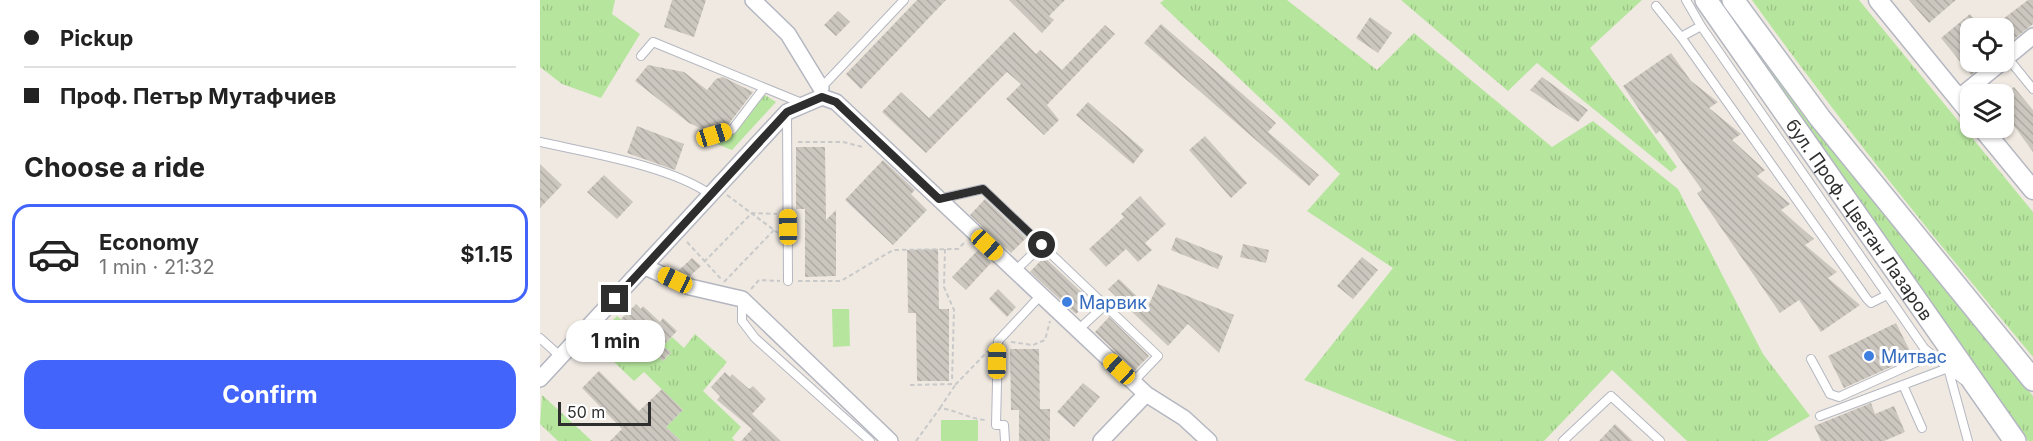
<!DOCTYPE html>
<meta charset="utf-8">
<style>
:root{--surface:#fff;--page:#f6f6f6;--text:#222;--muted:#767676;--line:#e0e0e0;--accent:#4264fb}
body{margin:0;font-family:Inter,sans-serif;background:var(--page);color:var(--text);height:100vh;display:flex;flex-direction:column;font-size:22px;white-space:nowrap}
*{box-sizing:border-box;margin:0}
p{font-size:20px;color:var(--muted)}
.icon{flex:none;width:33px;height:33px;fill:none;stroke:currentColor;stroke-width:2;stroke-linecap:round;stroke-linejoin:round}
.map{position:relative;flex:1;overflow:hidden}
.side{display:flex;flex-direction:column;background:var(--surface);width:540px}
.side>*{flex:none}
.top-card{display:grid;align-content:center;height:132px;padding:0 24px;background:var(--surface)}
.buttons{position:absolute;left:1420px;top:18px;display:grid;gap:12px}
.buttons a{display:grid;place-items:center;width:54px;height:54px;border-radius:12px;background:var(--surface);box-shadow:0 2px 4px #0004;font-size:30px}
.scale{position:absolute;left:18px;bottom:15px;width:93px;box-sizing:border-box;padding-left:6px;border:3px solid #2e2e2e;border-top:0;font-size:16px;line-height:21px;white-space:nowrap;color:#2e2e2e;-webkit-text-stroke:4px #fff;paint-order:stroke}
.end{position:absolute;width:27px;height:27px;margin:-14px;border:8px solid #2e2e2e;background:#fff;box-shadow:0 0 0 3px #fff}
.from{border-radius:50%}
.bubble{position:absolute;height:42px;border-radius:18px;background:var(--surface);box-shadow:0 2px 4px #0004;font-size:20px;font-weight:700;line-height:42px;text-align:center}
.car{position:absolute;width:18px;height:36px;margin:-18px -9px;border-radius:8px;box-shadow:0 0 4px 2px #0007;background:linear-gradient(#f5c518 24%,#345 0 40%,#f5c518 0 76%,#345 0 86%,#f5c518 0)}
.top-card b{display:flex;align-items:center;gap:21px;height:57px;font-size:22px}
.top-card b+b{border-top:2px solid var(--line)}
.top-card i{width:15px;height:15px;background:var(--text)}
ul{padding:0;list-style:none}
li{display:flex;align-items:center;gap:18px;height:99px;margin:0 12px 9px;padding:0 12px;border:3px solid var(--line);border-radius:18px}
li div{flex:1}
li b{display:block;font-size:22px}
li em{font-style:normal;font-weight:700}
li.active{border-color:var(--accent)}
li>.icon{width:54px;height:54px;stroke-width:1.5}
h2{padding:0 24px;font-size:27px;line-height:72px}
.primary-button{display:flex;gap:12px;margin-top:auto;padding:12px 24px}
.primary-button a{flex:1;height:69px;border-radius:18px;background:var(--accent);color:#fff;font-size:24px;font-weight:700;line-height:69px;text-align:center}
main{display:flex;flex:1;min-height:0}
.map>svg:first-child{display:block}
.grass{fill:url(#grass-tufts)}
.park{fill:#b6e59e}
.building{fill:url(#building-back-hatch)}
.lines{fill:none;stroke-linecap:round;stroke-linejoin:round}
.service-casing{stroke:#b4b7c1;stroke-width:10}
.minor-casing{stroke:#b4b7c1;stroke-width:18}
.tertiary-casing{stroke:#b4b7c1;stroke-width:21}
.secondary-casing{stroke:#b4b7c1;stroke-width:24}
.path{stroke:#c9c9c9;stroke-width:2;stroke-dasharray:4.5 3;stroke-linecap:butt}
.service{stroke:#fff;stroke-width:8}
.minor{stroke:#fff;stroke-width:15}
.tertiary{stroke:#fff;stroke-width:18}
.secondary{stroke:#fff;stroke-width:21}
.route{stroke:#2e2e2e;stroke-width:8}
.shop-dot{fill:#3f7fe0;stroke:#fff;stroke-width:2}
.labels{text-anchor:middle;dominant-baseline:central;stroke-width:6;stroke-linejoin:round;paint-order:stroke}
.street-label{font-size:18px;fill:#2e2e2e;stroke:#fff}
.shop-label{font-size:18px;fill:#366cbe;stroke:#fff;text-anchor:start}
</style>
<main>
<section class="side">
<div class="top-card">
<b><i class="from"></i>Pickup</b>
<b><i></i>Проф. Петър Мутафчиев</b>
</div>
<h2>Choose a ride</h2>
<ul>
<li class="active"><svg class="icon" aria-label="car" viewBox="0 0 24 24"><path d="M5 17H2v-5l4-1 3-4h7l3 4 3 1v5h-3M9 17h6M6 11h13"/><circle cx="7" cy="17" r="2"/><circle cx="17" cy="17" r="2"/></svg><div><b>Economy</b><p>1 min · 21:32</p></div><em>$1.15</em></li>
</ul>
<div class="primary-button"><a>Confirm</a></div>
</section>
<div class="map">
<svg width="1493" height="441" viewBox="0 0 1493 441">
<defs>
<pattern id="grass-tufts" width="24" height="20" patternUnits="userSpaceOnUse" patternTransform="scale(1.5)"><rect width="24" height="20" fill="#b6e59e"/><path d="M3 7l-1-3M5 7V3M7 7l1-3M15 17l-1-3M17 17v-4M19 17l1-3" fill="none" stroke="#9dc588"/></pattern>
<pattern id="building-back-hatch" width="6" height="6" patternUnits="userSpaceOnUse" patternTransform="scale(1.5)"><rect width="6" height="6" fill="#cbc7bf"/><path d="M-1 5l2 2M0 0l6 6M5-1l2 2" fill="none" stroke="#afaba4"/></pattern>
</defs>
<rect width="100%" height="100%" fill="#efe9e1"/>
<path class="grass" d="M 0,0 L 75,0 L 72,14 L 100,34 L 61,98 L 22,84 L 0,67 Z
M 624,0 L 747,0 L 837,70 L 874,33 L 1012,147 L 1053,121 L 1138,189 L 1223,354 L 1270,416 L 1227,441 L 1147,441 L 1072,370 L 1004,441 L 917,441 L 764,380 L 853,268 L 767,211 L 800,174 L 620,3 Z
M 861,0 L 1102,0 L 1050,48 L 1137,167 L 1131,172 L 997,63 L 968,91 Z
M 1212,0 L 1319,0 L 1493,212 L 1493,357 C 1396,240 1300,123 1212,0 Z
M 1217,53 L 1331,198 L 1493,396 L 1493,441 L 1488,441 Z
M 225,95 L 236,102 L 192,150 L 172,142 L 190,133 Z
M 77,316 L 91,328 L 89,332 L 123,361 L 131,353 L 123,346 L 132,337 L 144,348 L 155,334 L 187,362 L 163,391 L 201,427 L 192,438 L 195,441 L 141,441 L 126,427 L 143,410 L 104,372 L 94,381 L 52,341 Z
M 2,395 L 52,441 L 18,441 L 0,424 Z"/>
<path class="park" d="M 292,309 L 309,309 L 310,346 L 293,347 Z
M 401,420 L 438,420 L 438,441 L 401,441 Z"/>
<path class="building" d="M 132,0 L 166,0 L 154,37 L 124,27 Z
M 377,0 L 406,0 L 321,89 L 306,74 Z
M 469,0 L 525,0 L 509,16 L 514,20 L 502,33 Z
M 1369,0 L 1416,0 L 1389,23 Z
M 1488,0 L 1493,0 L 1493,24 L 1464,47 L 1464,28 L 1451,28 Z
M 298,11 L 310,22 L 296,36 L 284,25 Z
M 1430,14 L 1442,28 L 1431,28 L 1431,62 L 1447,62 L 1431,75 L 1401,38 Z
M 830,17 L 852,33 L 838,53 L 816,38 Z
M 621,24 L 736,123 L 728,132 L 779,175 L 769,186 L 604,43 Z
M 565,25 L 575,34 L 507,105 L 519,120 L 504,135 L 466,99 L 481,84 L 467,72 L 386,153 L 342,112 L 361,92 L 389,118 L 474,32 L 496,54 L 500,50 L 522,70 Z
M 1131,53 L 1151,81 L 1178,102 L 1169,108 L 1201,134 L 1192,140 L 1225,170 L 1217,176 L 1250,204 L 1241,210 L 1274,239 L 1265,245 L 1297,272 L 1288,278 L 1320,305 L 1281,332 L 1259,300 L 1240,313 L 1157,193 L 1162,190 L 1120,131 L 1116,134 L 1083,86 Z
M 108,65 L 144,72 L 167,90 L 176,79 L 183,77 L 213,92 L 188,125 L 169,132 L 149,123 L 95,81 Z
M 1002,77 L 1048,110 L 1038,122 L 990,90 Z
M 1474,87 L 1493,110 L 1493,152 L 1464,112 L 1464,95 Z
M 548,102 L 604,150 L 593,164 L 536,115 Z
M 97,126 L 144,144 L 135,170 L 87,153 Z
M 665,136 L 707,183 L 691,198 L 649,150 Z
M 256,147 L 285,147 L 286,220 L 296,210 L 296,276 L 265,277 L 265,209 L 256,209 Z
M 343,160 L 375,190 L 371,194 L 387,210 L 353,245 L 305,200 Z
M 0,164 L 22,185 L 0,208 Z
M 64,175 L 93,202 L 77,219 L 47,192 Z
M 600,196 L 626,224 L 605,243 L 612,250 L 598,262 L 586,249 L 566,267 L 549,249 L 584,217 L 581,214 Z
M 445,199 L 486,238 L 471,253 L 430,215 Z
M 636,237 L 683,256 L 678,269 L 631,250 Z
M 703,244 L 729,250 L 726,263 L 700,257 Z
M 398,249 L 399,309 L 409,309 L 409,381 L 377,381 L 376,313 L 368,313 L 367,250 Z
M 438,250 L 451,263 L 426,290 L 412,277 Z
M 504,257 L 550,300 L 536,314 L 490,272 Z
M 822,257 L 838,270 L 813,299 L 797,286 Z
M 152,258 L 161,266 L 150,276 L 138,271 Z
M 579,279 L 608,307 L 618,284 L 694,315 L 679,353 L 648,324 L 628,346 L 568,289 Z
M 458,289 L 476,307 L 467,317 L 449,299 Z
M 96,304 L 101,309 L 103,306 L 120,322 L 123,318 L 137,331 L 123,346 L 131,352 L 123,361 L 88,332 L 91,328 L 81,319 Z
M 569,317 L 609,356 L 595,370 L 555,332 Z
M 1356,323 L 1373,357 L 1304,388 L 1288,356 Z
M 470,349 L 499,349 L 500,409 L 510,409 L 510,441 L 479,441 L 479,410 L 471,410 Z
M 59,371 L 99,411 L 122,389 L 143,410 L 126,427 L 141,441 L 70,441 L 82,429 L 42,388 Z
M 185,372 L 190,377 L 192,374 L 209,389 L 213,386 L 226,399 L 212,414 L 241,441 L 201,441 L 212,429 L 177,400 L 180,396 L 171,387 Z
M 543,383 L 560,397 L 534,427 L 517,412 Z
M 1331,403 L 1335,414 L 1354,406 L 1365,432 L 1344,441 L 1281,441 L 1274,426 Z
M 1075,424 L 1093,441 L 1059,441 Z"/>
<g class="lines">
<g class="service-casing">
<path id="service" d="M 1146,0 L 1161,26 L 1384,348 L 1423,380
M 1116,6 L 1141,37 L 1327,299 L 1331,303 L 1347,295
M 1141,37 L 1161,26
M 101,56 L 113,42 L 264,104
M 1467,57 L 1493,89
M 281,88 L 364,0
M 247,114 L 248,281
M 174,135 L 192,130 L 224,88
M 0,142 C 49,153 131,166 171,195
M 399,199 L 443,189 L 618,356 L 593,382
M 475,271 L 502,245
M 202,301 L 202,321 L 215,338 L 330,441
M 538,330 L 565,305
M 0,338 L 21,357
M 1271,359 L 1290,394 L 1299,397 L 1392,355
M 1363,385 L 1382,428
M 1280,416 L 1408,368 L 1428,441
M 465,441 L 464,425 L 456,425 L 458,341 L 501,295
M 1023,441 L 1071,396 L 1120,441"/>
</g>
<g class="minor-casing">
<path id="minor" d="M 213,0 L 248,34 L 281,88
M 1464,60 L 1493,36
M 1418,98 L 1462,62
M 105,267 L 150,287 L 202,299 L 350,441
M 0,379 L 247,112 L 282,97 L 296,102 L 606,394 L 644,418 L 669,441
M 561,441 L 606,394"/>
</g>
<g class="tertiary-casing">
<path id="tertiary" d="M 1338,0 L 1431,114
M 1442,128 L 1493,190"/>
</g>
<g class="secondary-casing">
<g id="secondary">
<path id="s1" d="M 1166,0 L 1475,441"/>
<path d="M 1193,0 L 1280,118 L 1493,380"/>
</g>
</g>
<path class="path" d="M 258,142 L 303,142 L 323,147
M 187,195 L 238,233
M 147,242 L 182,280
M 405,249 L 404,287 L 414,310 L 412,382
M 164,262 L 212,213 L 237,214
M 258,281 L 301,281 L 353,250 L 418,249 L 426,241
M 184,282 L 234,230
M 211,289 L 219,280 L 240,281
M 471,342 L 493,345 L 505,340 L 510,321
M 370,385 L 416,384 L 449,350
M 400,408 L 416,384
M 376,441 L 400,408 C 416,410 432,420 447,420"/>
<use href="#service" class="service"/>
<use href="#minor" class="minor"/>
<use href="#tertiary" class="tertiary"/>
<use href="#secondary" class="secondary"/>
</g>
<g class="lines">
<path class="route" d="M 75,299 L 247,112 L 282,97 L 296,102 L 399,199 L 443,189 L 502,245"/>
</g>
<g class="shop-dot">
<circle cx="527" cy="302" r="6"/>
<circle cx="1329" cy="356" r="6"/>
</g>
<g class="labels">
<g class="street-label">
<text stroke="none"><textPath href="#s1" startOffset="268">бул. Проф. Цветан Лазаров</textPath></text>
</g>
<g class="shop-label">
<text x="539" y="302">Марвик</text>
<text x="1341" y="356">Митвас</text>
</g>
</g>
</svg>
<div class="buttons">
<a><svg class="icon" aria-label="locate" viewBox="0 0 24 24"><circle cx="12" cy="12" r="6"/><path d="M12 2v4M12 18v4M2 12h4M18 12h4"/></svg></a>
<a><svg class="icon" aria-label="layers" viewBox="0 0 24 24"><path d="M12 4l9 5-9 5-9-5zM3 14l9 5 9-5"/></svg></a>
</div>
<div class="scale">50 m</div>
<i class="end from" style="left:502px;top:245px"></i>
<i class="end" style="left:75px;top:299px"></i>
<div class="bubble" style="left:26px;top:320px;width:99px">1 min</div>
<i class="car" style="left:174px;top:135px;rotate:73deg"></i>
<i class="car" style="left:248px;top:227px;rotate:359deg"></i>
<i class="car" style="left:447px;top:245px;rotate:133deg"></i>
<i class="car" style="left:135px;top:280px;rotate:295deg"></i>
<i class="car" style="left:457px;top:361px;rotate:1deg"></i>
<i class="car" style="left:579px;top:369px;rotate:313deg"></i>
</div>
</main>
